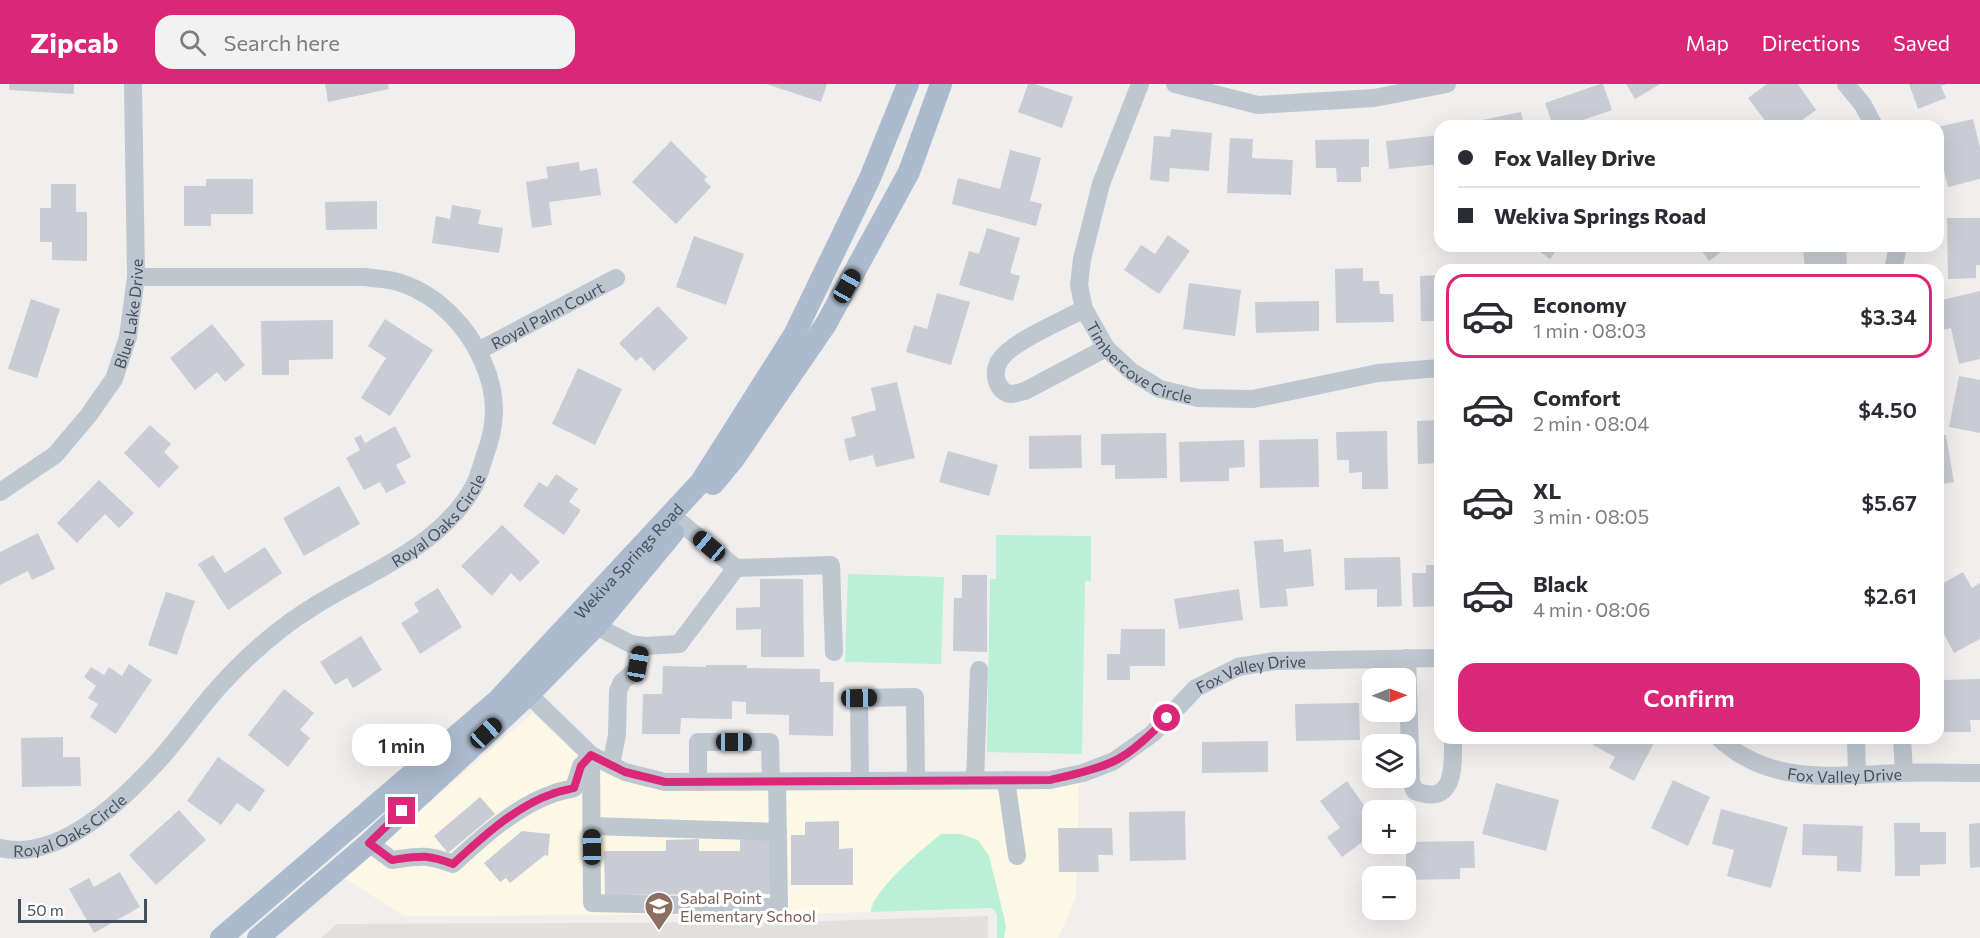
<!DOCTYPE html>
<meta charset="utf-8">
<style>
:root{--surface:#fff;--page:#f2f2f3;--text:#2b2b33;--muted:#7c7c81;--line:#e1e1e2;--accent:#db2777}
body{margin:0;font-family:Commissioner,sans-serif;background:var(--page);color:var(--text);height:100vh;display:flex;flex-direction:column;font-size:22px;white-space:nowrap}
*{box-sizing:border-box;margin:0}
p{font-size:20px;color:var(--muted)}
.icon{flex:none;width:33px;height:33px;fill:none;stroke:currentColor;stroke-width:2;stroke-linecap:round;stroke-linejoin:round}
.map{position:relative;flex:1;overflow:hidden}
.side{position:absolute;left:1434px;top:180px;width:510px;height:480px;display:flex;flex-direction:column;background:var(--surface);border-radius:18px;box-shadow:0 6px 24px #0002}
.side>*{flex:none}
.top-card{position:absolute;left:1434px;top:36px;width:510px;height:132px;border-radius:18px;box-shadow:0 6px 24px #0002;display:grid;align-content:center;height:132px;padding:0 24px;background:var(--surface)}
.needle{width:39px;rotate:89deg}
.controls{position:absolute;left:1362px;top:584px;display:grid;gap:12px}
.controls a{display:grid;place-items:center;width:54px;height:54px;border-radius:12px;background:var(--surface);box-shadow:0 6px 24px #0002;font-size:30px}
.scale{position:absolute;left:18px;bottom:15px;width:129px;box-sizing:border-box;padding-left:6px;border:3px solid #454f5c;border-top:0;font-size:16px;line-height:21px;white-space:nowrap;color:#454f5c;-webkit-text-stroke:4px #fff;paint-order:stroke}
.end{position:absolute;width:27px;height:27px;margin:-14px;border:8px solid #db2777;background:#fff;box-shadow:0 0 0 3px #fff}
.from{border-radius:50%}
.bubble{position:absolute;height:42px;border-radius:18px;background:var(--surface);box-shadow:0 6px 24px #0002;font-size:20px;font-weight:600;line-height:42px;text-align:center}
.car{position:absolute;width:18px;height:36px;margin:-18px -9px;border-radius:8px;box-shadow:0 0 4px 2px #0007;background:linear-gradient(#222 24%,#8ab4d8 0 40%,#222 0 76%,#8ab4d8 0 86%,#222 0)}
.top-card b{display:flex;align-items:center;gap:21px;height:57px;font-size:22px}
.top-card b+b{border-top:2px solid var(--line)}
.top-card i{width:15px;height:15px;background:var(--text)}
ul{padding:10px 0 0;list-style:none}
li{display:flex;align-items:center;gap:18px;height:84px;margin:0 12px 9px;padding:0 12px;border:3px solid transparent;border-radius:18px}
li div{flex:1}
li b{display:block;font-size:22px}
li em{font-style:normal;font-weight:600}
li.active{border-color:var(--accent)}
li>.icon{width:54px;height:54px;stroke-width:1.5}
.action{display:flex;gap:12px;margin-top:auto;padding:12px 24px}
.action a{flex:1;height:69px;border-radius:18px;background:var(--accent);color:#fff;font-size:24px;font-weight:600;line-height:69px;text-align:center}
header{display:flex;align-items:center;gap:36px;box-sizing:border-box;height:84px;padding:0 30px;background:var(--accent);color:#fff}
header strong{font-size:28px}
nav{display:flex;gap:33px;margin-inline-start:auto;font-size:21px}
.search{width:420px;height:54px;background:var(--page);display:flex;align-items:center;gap:15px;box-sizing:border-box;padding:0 21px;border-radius:18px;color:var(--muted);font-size:22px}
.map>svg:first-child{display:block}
.commercial{fill:#fcf8e6}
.education{fill:#e2dfdf}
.green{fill:#baf0d5}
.building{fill:#c9ccd4}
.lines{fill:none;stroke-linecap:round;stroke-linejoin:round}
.minor{stroke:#bec6d0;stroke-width:18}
.major{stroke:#acbace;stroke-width:22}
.route{stroke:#db2777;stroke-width:8}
.labels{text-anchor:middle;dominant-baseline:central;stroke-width:6;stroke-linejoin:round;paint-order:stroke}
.street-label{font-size:16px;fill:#454f5c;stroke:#fff}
.education-label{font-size:16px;fill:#785e54;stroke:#fff;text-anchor:start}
</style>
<header>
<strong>Zipcab</strong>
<div class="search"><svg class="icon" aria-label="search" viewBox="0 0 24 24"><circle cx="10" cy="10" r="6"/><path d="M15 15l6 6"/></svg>Search here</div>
<nav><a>Map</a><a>Directions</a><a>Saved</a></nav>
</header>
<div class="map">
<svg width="1980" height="854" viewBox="0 0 1980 854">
<rect width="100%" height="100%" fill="#f1eeee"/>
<path class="commercial" d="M 533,629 L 586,679 L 623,697 L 663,706 L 1079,699 L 1076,813 L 1058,854 L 1004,854 L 1006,842 L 996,797 L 921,766 L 890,797 L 872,819 L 871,828 L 790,830 L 404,832 L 343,793 Z"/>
<path class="education" d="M 988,832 L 988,854 L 321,854 L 337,840 L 790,838 Z"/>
<path class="green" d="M 996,451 L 1091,452 L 1091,497 L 1085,497 L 1082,670 L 987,668 L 990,495 L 996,495 Z
M 848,490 L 944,493 L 941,580 L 845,578 Z
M 941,750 L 961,750 L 978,756 L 989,772 L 1006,842 L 1004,854 L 997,854 L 997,831 L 993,825 L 988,824 L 871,828 C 874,804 922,766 941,750 Z"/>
<path class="building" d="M 9,0 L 74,0 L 74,10 L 9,6 Z
M 325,0 L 388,0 L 389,5 L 328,18 Z
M 766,0 L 827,0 L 821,18 Z
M 1028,0 L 1035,0 L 1073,13 L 1062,44 L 1018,28 Z
M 1600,0 L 1603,0 L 1612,26 L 1565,42 L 1553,42 L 1545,19 Z
M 1626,0 L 1660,0 L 1635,15 Z
M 1767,0 L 1798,0 L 1816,26 L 1794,42 L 1769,42 L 1748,14 Z
M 1909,0 L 1947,0 L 1941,2 L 1946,14 L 1918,25 Z
M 1521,28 L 1524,42 L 1468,42 L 1468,39 Z
M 1973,35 L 1980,63 L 1980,95 L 1948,103 L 1938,63 L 1938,43 Z
M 1171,45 L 1212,49 L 1209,87 L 1170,84 L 1169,98 L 1150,96 L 1154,52 L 1170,53 Z
M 1440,51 L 1440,80 L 1389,85 L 1386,57 Z
M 1230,54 L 1253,55 L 1252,74 L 1293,76 L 1291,111 L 1227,109 Z
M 1369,55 L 1369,83 L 1361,83 L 1361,98 L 1337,98 L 1336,84 L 1316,84 L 1315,56 Z
M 671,57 L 707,93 L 704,96 L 711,103 L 676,140 L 632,98 Z
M 1010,66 L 1041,74 L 1030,117 L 1042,120 L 1036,142 L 952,120 L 958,94 L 1000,105 Z
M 579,78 L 580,87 L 597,84 L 601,111 L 549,118 L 552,141 L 532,144 L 526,98 L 548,94 L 546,83 Z
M 206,95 L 253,95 L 253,130 L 211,130 L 211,142 L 184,142 L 184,102 L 206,102 Z
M 51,100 L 76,100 L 76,128 L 87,128 L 87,177 L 52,176 L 52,158 L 40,158 L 40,124 L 51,124 Z
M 377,117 L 377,145 L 326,146 L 325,118 Z
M 452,121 L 481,126 L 478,140 L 503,144 L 499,169 L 432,159 L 436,132 L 450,135 Z
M 1947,134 L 1980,134 L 1980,181 L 1976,181 L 1976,194 L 1948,195 Z
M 987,144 L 1020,154 L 1010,189 L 1020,192 L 1013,217 L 959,201 L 969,167 L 979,170 Z
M 1168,151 L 1190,167 L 1159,210 L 1124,186 L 1141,161 L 1155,170 Z
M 694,152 L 744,170 L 726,221 L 676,203 Z
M 1532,162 L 1559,162 L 1550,175 Z
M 1698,162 L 1729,162 L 1709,177 Z
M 1803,162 L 1846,162 L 1847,186 L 1805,186 Z
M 1363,184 L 1363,197 L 1379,197 L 1380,210 L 1393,210 L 1394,238 L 1336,239 L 1335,185 Z
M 1440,191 L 1440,237 L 1421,237 L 1420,192 Z
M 1189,199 L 1241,206 L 1235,252 L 1183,245 Z
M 1980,207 L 1980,275 L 1959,280 L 1951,244 L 1939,247 L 1938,217 Z
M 937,209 L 970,218 L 951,281 L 906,268 L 914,241 L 927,245 Z
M 31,215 L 60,225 L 37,294 L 8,285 Z
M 1319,217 L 1319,247 L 1256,249 L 1255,218 Z
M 658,222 L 688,254 L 654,287 L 641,273 L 636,277 L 619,259 Z
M 385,235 L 433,266 L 390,332 L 361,314 L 386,274 L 368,262 Z
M 333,236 L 333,275 L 289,276 L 289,291 L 262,291 L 261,237 Z
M 212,240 L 245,281 L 225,298 L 217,288 L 195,306 L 170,274 Z
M 578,284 L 622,305 L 595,361 L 552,340 Z
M 1959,292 L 1980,296 L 1980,349 L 1949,343 Z
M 897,298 L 915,374 L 876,383 L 873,371 L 849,377 L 844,355 L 856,352 L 851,333 L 876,326 L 871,304 Z
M 1440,336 L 1440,379 L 1418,380 L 1417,337 Z
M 150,341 L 171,360 L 164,368 L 179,383 L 159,404 L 124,369 Z
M 395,342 L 411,373 L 396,381 L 406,399 L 386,409 L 380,398 L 364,406 L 346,374 L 360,366 L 354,354 L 361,351 L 365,359 Z
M 1387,347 L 1388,405 L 1362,405 L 1362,388 L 1349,389 L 1349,376 L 1337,376 L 1336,348 Z
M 1166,349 L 1167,394 L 1115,395 L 1115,381 L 1101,381 L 1101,350 Z
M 1081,351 L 1082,384 L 1029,385 L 1029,352 Z
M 1946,351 L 1954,398 L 1938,401 L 1938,352 Z
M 1318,355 L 1319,403 L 1260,404 L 1259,356 Z
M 1244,356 L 1245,383 L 1229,384 L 1229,397 L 1180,398 L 1179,358 Z
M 948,367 L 998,381 L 989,412 L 939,398 Z
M 556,390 L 578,405 L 569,418 L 581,426 L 564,451 L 523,422 L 539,398 L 547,403 Z
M 99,396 L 134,429 L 119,444 L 105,430 L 77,459 L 57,439 Z
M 339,402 L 360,440 L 304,472 L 283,434 Z
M 502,441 L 540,478 L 520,498 L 511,489 L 492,512 L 461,482 Z
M 38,449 L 55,485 L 32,496 L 28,487 L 0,501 L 0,468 Z
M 1283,455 L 1284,468 L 1311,465 L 1314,502 L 1286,505 L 1288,522 L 1260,524 L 1254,457 Z
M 265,463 L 282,489 L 228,526 L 198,480 L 213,471 L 225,489 Z
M 1400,473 L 1402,522 L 1377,523 L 1377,505 L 1345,506 L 1344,474 Z
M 1426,481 L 1440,481 L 1440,522 L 1413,523 L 1412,489 L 1426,489 Z
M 1963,488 L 1972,504 L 1980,499 L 1980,555 L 1954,569 L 1938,539 L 1938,502 Z
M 962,491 L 987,491 L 987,568 L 953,567 L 954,514 L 962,514 Z
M 760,495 L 803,495 L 804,573 L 761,573 L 761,545 L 736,546 L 736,524 L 760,523 Z
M 438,504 L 462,543 L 420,570 L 401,539 L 419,528 L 414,519 Z
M 1239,505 L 1243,536 L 1179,545 L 1174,515 Z
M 166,508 L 195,517 L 177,571 L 148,561 Z
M 1121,545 L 1165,545 L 1165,582 L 1130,582 L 1130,596 L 1107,596 L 1107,570 L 1120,570 Z
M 361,552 L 382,586 L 353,604 L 347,594 L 335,601 L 320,578 Z
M 129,580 L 152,596 L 116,650 L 90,633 L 98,620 L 88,614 L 96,602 L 84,593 L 91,583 L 104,591 L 109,583 L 122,592 Z
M 706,581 L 747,581 L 747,584 L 820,585 L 820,598 L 834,598 L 833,652 L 789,651 L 789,631 L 746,630 L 746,618 L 732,617 L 732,635 L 681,634 L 680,650 L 642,650 L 643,610 L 662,610 L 663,582 L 706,583 Z
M 1980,595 L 1980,636 L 1970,636 L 1971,648 L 1944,648 L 1943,596 Z
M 284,605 L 314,629 L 300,646 L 310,654 L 288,683 L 248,651 Z
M 1359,619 L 1360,656 L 1296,657 L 1295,620 Z
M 63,653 L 63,673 L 80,673 L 81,702 L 22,703 L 21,654 Z
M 1492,654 L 1535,654 L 1535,659 L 1493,660 Z
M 1596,654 L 1649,654 L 1655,657 L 1634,697 L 1609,684 L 1615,673 L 1593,661 Z
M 1268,657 L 1268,688 L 1202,689 L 1202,658 Z
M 218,673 L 265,706 L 250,728 L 237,719 L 221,741 L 187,717 Z
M 1673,696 L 1710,713 L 1688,762 L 1651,744 Z
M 1347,697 L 1372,733 L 1372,751 L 1342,773 L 1327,753 L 1340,744 L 1320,717 Z
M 1496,699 L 1559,716 L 1546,767 L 1482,750 Z
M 480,713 L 495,730 L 448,769 L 434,752 Z
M 1721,725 L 1788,743 L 1771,804 L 1727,792 L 1734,766 L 1712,760 Z
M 179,726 L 206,756 L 156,801 L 129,771 Z
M 1185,727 L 1186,776 L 1130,777 L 1129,728 Z
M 839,737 L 839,765 L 853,764 L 853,801 L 791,801 L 791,751 L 805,751 L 805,738 Z
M 1894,739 L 1920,739 L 1920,748 L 1946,748 L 1946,780 L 1920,781 L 1920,792 L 1895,792 Z
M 1980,739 L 1980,783 L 1970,784 L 1969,740 Z
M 1803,740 L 1863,742 L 1861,788 L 1837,787 L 1837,772 L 1802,771 Z
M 1058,744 L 1112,744 L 1113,771 L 1098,771 L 1099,788 L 1059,788 Z
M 522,747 L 550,750 L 548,772 L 545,771 L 510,799 L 506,794 L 500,798 L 484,779 Z
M 699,755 L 699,767 L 740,767 L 740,756 L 773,756 L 774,810 L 605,811 L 604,767 L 666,767 L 666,756 Z
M 1474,757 L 1475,784 L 1460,784 L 1460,795 L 1406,796 L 1406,758 Z
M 120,788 L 140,823 L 94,849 L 69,805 L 89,794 L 94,803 Z"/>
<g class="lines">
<g class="minor">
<path id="s1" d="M 1140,0 L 1101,100 L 1082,175 L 1079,201 L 1084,225 L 1106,264 L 1132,288 L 1160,305 L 1198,314 L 1253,315 L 1378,289 L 1440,284"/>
<path d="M 1175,0 L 1258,21 L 1374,14 L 1447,0"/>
<path d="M 1846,0 L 1863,21 L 1874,42"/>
<path d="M 1893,186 L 1898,162"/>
<path d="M 1084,225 C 1064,236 1011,258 1000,276 C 992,288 996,308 1011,310 C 1015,310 1020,308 1025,307 L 1106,264"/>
<path id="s2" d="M 478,267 L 616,194"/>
<path id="s3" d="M 0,408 L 55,371 L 88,332 L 114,295 L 128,253 L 136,193 L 133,0"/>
<path d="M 681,439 L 736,484 L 831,481 L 834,568"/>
<path d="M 596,542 L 631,560 L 645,562 L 679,560 L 736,484"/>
<path d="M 1407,574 L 1411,698 L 1415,707 C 1456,723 1453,681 1453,654"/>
<path id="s4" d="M 519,601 L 591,671 L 625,688 L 665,698 L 1050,696 L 1083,689 L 1114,677 L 1152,650 L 1196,604 L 1238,583 L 1274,577 L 1440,574"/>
<path id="s5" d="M 1719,654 C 1771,703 1837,691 1902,689 C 1928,688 1954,689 1980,689"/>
<path d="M 1856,654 L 1857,691"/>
<path d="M 1902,654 L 1904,689"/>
<path d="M 591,671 L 592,819 L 779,823 L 777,697"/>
<path d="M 611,681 L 617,651 L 618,607 L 622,598 L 636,586 L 641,562"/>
<path d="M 975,696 L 979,586"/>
<path d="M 1006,696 L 1017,772"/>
<path d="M 860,697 L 859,614 L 915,613 L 916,697"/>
<path d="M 698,698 L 698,658 L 770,658 L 771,697"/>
<path d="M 591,742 L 778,748"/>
<path d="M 369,759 L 392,776 C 420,772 426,770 453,780 C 481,754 515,723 552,710 C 559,707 567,706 574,704 L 581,682 L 591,671"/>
<path id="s6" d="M 0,764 C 59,778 123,716 159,676 C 180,653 198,626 219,603 C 247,572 281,542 316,521 C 371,487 439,463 473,404 C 478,395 481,384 484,374 C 497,340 498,312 483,278 C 468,243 438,211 401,199 C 390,195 377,195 365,193 L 136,193"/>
</g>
<g class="major">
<path d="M 713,400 L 733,376 L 826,240 L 909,88 L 941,0"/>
<path id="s7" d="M 221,854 L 498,616 L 701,398 L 794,251 L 870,94 L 908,0"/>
<path d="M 258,854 L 369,759 L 528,611 L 596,542 L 673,449"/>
</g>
</g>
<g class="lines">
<path class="route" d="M 402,727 L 369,759 L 392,776 C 420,772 426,770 453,780 C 480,755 516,722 552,710 C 559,707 567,706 574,704 L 581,682 L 591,671 L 625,688 L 665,698 L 1050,696 C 1071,691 1092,687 1112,678 C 1131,670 1152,649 1167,634"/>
</g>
<defs>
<g id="school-pin" transform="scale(1.5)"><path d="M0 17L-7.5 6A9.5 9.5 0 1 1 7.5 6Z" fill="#8d6e63" stroke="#fff"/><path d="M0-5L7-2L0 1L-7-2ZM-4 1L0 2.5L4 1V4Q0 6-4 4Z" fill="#fff"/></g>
</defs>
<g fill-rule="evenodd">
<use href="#school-pin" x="659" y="822"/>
</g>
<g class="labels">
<g class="street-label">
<text stroke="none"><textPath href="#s3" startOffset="230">Blue Lake Drive</textPath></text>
<text stroke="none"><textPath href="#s2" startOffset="78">Royal Palm Court</textPath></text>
<text stroke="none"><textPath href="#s1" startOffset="316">Timbercove Circle</textPath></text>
<text stroke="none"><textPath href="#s6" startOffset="562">Royal Oaks Circle</textPath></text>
<text stroke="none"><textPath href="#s7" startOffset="556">Wekiva Springs Road</textPath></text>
<text stroke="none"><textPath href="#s4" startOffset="800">Fox Valley Drive</textPath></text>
<text stroke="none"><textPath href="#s5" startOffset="135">Fox Valley Drive</textPath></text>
<text stroke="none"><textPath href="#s6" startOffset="76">Royal Oaks Circle</textPath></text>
</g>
<g class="education-label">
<text x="680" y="813">Sabal Point<tspan x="680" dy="18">Elementary School</tspan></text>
</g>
</g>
</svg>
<div class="controls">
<a><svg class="needle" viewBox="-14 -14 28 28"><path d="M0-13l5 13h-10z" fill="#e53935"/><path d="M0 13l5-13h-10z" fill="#7c7c81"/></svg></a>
<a><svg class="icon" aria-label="layers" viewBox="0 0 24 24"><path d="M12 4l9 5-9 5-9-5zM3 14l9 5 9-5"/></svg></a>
<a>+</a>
<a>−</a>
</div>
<div class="scale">50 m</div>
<i class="end from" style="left:1167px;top:634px"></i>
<i class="end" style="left:402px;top:727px"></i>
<div class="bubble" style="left:352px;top:640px;width:99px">1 min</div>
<i class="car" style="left:847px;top:202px;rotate:29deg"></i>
<i class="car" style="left:709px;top:462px;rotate:310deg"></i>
<i class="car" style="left:638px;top:580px;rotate:10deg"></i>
<i class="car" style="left:859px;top:614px;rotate:89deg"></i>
<i class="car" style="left:486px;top:649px;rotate:47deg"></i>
<i class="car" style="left:734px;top:658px;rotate:90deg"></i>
<i class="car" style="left:592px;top:763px;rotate:359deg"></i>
<div class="top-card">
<b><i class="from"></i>Fox Valley Drive</b>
<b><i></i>Wekiva Springs Road</b>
</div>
<section class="side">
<ul>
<li class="active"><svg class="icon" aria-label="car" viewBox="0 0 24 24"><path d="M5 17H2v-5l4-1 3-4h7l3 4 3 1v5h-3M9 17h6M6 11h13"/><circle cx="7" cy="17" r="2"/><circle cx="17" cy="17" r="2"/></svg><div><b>Economy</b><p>1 min · 08:03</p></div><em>$3.34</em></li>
<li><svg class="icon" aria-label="car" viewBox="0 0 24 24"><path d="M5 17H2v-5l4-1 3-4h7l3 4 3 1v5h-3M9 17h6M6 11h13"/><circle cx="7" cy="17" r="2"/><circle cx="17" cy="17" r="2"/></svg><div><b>Comfort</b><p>2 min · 08:04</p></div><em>$4.50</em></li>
<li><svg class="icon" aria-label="car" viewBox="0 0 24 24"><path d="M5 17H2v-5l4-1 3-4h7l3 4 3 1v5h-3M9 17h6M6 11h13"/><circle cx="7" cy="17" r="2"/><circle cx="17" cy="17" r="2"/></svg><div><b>XL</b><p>3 min · 08:05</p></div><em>$5.67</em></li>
<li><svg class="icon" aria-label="car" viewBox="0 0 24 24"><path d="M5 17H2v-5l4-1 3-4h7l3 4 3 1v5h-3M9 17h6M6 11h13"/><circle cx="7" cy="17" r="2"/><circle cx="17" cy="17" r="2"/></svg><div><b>Black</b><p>4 min · 08:06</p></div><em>$2.61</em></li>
</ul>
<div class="action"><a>Confirm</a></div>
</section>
</div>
